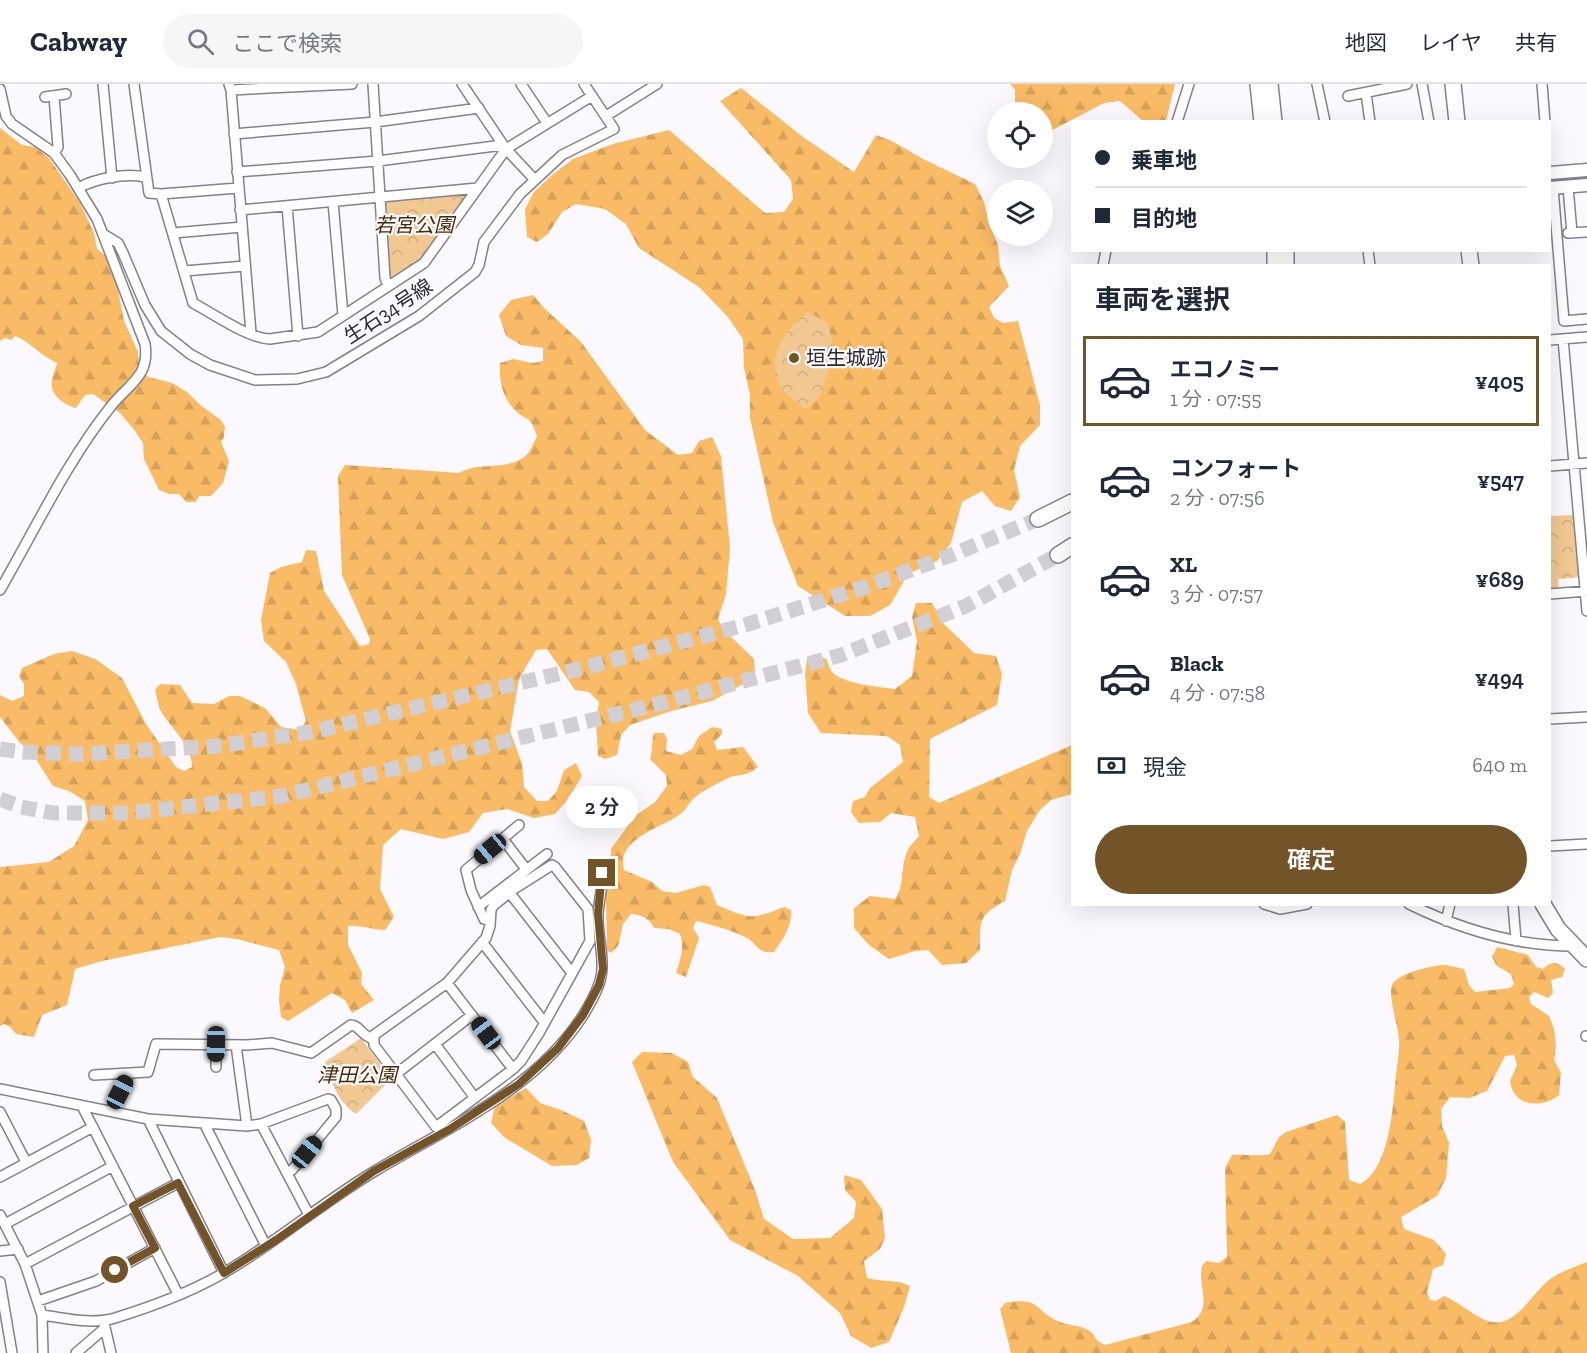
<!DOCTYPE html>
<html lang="ja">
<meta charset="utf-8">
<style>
:root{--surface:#fff;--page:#f6f6f7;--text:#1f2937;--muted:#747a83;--line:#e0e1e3;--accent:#735429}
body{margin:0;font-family:"Zilla Slab","Noto Sans JP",serif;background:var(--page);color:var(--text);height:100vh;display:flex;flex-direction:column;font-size:22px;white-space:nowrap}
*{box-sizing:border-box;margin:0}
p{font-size:20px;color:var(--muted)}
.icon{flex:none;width:33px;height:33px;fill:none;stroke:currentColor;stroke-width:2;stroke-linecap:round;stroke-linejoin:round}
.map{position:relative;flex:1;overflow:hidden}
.drawer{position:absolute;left:1071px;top:180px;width:480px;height:642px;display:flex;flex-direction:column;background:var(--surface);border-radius:0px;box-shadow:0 6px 24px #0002}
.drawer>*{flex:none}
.hud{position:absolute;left:1071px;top:36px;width:480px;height:132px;border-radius:0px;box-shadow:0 6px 24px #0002;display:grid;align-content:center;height:132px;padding:0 24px;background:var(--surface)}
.controls{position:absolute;left:987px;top:18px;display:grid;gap:12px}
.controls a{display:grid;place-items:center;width:66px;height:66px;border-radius:50%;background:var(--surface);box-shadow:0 6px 24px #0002;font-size:30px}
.end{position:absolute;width:27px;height:27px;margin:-14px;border:8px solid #735429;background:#fff;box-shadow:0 0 0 3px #fff}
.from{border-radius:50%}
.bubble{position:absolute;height:42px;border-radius:21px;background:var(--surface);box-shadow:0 6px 24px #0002;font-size:20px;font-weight:600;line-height:42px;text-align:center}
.car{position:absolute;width:18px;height:36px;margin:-18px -9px;border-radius:8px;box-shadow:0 0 4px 2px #0007;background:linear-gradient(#222 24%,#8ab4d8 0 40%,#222 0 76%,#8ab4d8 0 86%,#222 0)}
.hud b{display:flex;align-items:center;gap:21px;height:57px;font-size:22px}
.hud b+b{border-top:2px solid var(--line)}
.hud i{width:15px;height:15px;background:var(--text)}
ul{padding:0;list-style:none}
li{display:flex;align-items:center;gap:18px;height:90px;margin:0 12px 9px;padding:0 12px;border:3px solid transparent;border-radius:0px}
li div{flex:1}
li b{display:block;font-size:22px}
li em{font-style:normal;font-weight:600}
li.current{border-color:var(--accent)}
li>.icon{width:54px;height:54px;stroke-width:1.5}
h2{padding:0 24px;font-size:27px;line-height:72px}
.pay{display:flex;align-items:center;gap:15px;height:66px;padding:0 24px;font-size:22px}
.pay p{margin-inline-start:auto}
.cta{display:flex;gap:12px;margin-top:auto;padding:12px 24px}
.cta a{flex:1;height:69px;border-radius:36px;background:var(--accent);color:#fff;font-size:24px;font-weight:600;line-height:69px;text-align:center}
header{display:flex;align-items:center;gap:36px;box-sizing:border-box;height:84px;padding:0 30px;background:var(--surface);border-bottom:2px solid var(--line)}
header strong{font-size:28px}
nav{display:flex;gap:33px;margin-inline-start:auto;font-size:21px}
.search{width:420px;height:54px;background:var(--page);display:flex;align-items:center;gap:15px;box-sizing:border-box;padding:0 21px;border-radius:33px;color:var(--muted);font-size:22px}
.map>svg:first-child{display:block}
.forest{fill:url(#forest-firs)}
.park{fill:url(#park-crowns)}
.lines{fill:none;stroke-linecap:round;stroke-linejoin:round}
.primary-tunnel{stroke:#d1cfd4;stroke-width:15;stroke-dasharray:15 8;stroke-linecap:butt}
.minor-casing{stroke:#85818c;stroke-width:12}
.tertiary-casing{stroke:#85818c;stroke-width:15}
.primary-casing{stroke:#85818c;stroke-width:18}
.minor{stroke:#fff;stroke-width:9}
.tertiary{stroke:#fff;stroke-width:12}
.primary{stroke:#fff;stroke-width:15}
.route{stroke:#735429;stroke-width:8}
.poi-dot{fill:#735429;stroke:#fbf9fe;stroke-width:2}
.labels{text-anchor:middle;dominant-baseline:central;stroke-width:4.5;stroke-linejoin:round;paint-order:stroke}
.park-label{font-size:20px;font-style:italic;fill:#432b04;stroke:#fbf9fe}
.street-label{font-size:20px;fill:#29282c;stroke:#fbf9fe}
.poi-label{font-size:20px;fill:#29282c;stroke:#fbf9fe;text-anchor:start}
</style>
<header>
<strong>Cabway</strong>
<div class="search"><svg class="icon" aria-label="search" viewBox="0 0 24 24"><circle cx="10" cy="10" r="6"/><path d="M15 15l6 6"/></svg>ここで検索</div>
<nav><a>地図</a><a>レイヤ</a><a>共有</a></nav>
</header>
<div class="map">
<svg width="1587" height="1269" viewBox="0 0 1587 1269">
<defs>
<pattern id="forest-firs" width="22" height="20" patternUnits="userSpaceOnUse" patternTransform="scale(1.5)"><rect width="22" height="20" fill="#f9bb65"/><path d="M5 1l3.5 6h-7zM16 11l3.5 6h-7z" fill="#d5a158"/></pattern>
<pattern id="park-crowns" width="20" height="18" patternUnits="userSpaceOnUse" patternTransform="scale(1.5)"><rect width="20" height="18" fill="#f1c892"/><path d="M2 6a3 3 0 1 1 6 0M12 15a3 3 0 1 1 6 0" fill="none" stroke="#cfac7e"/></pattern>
</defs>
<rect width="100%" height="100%" fill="#fbf9fe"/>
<path class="forest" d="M 1010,0 L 1175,0 L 1166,37 L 1143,37 L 1120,17 L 1104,19 L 1043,51 L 1042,28 L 1015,28 L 1015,6 Z
M 741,4 L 803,53 L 854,88 L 876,51 L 892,57 L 923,75 L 975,100 L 984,118 L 989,139 L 998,161 L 1000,182 L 1009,202 L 989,223 L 994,234 L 1003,239 L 1018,237 L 1040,321 L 1040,341 L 1020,362 L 1014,386 L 1020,413 L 1011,427 L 995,422 L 982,407 L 962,418 L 951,459 L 937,477 L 908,490 L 890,521 L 870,532 L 845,532 L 798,502 L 773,438 L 750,334 L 750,311 L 744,284 L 743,255 L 727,232 L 699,203 L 639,164 L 626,140 L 605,125 L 576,120 L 562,128 L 548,150 L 537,158 L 527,153 L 525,125 L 534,108 L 552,91 L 573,75 L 613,60 L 669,46 L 765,129 L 784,128 L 793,115 L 791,96 L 720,17 Z
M 0,44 L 22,61 L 35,63 L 49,74 L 80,119 L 94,149 L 97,165 L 105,171 L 115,190 L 124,237 L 138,268 L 139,282 L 148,293 L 172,299 L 187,308 L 200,321 L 221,336 L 225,343 L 224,353 L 221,358 L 229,377 L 223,399 L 211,412 L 199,412 L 196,418 L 186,418 L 179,410 L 169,410 L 159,406 L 144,375 L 143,359 L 135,347 L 120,329 L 93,310 L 85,311 L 76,324 C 65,321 50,312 52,298 C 52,291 56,285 57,279 C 41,272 29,257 15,252 L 11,256 L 5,254 L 0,257 Z
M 533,211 L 544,224 L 581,258 L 645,346 L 678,371 L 692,369 L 699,357 L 712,353 L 721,372 L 730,464 L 726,510 L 718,535 L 723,545 L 754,575 L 755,590 L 743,600 L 712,617 L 671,627 L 630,641 L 621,651 L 617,671 L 605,675 L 598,672 L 596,637 L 599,618 L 589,608 L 575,606 L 547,565 L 536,566 L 519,595 L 510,647 L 522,680 L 524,703 L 537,717 L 548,717 L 557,707 L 564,686 L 576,679 L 582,692 L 568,715 L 555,730 L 534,734 L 507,725 L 483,729 L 469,748 L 443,755 L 401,745 L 383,761 L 380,805 L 394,833 L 385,846 C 372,846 361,841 348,842 L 348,861 L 362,889 L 361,900 L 374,916 L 352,929 L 345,916 L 332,909 L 288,937 L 281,933 L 279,916 L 280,901 L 285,883 L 279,866 L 237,855 L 220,853 L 102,877 L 75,885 L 67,921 L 42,931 L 34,953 L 16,950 L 10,943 L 4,940 L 0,942 L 0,783 L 49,778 L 74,762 L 88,736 L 85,717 L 69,707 L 53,702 L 32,669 L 20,659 L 0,633 L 0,611 L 12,617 L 24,612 L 24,600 L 19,592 L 22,584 L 54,570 L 72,567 L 95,575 L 122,594 L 146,640 L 176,683 L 184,687 L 192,683 C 192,662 173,646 162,629 C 158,622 157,613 155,606 L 160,600 L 180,601 L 192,619 L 214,620 L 229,612 L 240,612 L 265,624 L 281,643 L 300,646 L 306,637 L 296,600 L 286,578 L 264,557 L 261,536 L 270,489 L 281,483 L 302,478 L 306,466 L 316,467 L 324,507 L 360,562 L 369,560 L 370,555 L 342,491 L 338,392 L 345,381 L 459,389 C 479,377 505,387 524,373 C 530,369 534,358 537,352 C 529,328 526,339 513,324 C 502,312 499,295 500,279 L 513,275 L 532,279 L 543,277 L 543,264 L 521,261 L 506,252 L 499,231 L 511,216 Z
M 916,519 L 932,519 L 944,540 L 974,569 L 996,572 L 1002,590 L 997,621 L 930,655 L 929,713 L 939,719 L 1072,661 L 1072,710 L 1051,716 L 1039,727 L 1027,747 L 1020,770 L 1012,786 L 1005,817 C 978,832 980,836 980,866 L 966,879 L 942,881 L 928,866 L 915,867 L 889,875 L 869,861 L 854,844 L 854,824 L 870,812 L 895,815 C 905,801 900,784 907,768 C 909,762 915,757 919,752 L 915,733 L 891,729 L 880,738 L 859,739 L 851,728 L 853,717 L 865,713 L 870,704 L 903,678 L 900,661 L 887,652 L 821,649 L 808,629 L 805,589 L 807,575 L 814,570 L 826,575 C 828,579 830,586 833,589 C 845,600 879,603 895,605 L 912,592 L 917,557 L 912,533 Z
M 712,643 L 722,645 L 722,650 L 714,658 L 717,666 L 743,663 L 758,683 C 744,695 738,688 724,696 C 715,701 700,708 693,715 C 689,719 686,725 682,729 C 663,744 615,754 624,786 L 652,798 L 662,807 L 676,809 L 704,801 L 710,803 L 717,821 C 749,835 752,836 784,823 L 791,826 C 792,843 783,855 774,868 C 755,870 758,858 743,852 C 728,845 712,841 696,837 L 693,844 L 699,854 L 686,893 L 676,889 C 680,876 685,864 680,850 L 669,845 L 654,844 C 649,834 642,831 631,830 L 623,840 L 618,862 L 611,869 L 607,866 L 606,816 L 602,789 L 611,770 L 611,765 L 635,732 L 655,718 L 667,702 L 666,691 L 650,675 C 653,666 651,658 654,649 L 664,649 L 667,655 L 666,667 L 681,671 L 692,665 L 699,652 Z
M 1497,863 L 1528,871 L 1536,883 L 1543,885 C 1550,877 1558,877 1565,885 L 1562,893 L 1551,896 L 1553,909 L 1548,914 L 1534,908 L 1529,913 L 1531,920 L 1549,932 L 1554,945 L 1556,963 L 1554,976 L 1561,989 L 1559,1011 C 1542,1025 1513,1023 1510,997 L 1517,981 L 1514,971 L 1505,972 L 1487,1007 L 1469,1014 L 1450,1013 L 1441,1025 L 1442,1042 L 1449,1059 L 1446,1094 L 1437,1112 L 1401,1133 L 1404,1145 L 1434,1156 L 1446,1170 L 1443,1181 L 1433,1185 L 1427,1208 L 1430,1216 L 1436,1217 L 1444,1212 C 1459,1218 1471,1230 1485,1236 C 1514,1248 1530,1211 1549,1196 C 1559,1188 1575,1183 1587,1178 L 1587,1269 L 1011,1269 L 1000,1225 L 1005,1219 C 1042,1212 1033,1227 1060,1238 C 1069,1242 1080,1241 1088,1246 C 1097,1251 1092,1255 1105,1261 L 1192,1238 C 1214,1222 1197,1204 1202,1182 L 1206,1177 L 1219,1179 L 1227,1173 L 1225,1084 L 1232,1071 C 1246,1070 1256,1073 1270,1070 L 1279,1053 L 1286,1048 L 1337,1031 L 1345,1038 L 1349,1096 L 1360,1100 C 1390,1085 1393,1022 1396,991 C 1397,980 1400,967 1399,955 C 1398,941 1388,913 1392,901 C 1397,889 1434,881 1446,881 C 1452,882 1459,884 1464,885 L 1469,901 L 1475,908 L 1510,904 L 1514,900 L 1511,890 L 1497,882 L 1492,873 Z
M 642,968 L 672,969 L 688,978 L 693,993 L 717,1014 L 755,1106 L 764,1135 L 793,1155 L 830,1154 L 854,1134 L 856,1118 L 845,1106 L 844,1091 L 861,1096 L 882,1125 L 885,1154 L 880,1165 L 864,1177 L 867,1194 C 882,1198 896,1195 910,1202 L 904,1223 L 889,1258 L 871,1264 L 851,1252 L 840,1229 L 798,1192 L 730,1156 L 673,1078 L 632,978 Z
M 526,1004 L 540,1019 L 561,1026 L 584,1037 L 591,1056 L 589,1074 L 577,1081 L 552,1082 L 504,1053 L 491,1039 L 495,1022 Z"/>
<path class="park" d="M 473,107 L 424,175 L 393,194 L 388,191 L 383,116 Z
M 808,228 L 828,239 L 833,262 L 828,287 L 820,313 L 805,325 C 795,317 784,310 778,298 C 766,272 788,242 808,228 Z
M 1576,431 L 1581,493 L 1558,495 L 1559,505 L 1550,505 L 1550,432 Z
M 361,954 L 391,995 L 356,1030 C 337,1017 332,999 325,978 Z"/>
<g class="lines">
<path class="primary-tunnel" d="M 0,665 L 23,668 L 82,670 L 218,662 L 311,648 L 583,584 L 745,541 L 865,503 L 954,470 L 1038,435
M 0,715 L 21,723 L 53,729 L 130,729 L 282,712 L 654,621 L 841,571 L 966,522 L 1058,471"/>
<g class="minor-casing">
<path id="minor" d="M 103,0 L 112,94
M 134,0 L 149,109 L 161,110 L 193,219 C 214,230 247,254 270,255 L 318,248 L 424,179 L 506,65 L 592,12
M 229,0 L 231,6 L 352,0
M 373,0 L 385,194 L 388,202
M 462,0 L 506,65 L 535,96
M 521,0 L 547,39
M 1317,0 L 1325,38
M 1422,0 L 1429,38
M 1542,0 L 1545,38
M 0,5 L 6,32 L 12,40 L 54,69 L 70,91 L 97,135 L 145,260 C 150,292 129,300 112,321 C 67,377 36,444 0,506
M 231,6 L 251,249
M 1366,9 L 1370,38
M 1348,12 L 1407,0
M 45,13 L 66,10
M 606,32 L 657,0
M 1177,38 L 1189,0
M 234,50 L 375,38 L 479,24
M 54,69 L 58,63 L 54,12
M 237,88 L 378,77 L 503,61
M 1568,103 L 1572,149
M 78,104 C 97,94 124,89 145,93
M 1553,104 L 1564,237 L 1587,235
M 161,110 L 238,104
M 333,118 L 343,231
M 287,122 L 298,252
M 240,126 L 478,104
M 173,149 L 242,143
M 1568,149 L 1587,148
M 105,151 L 118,159 L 123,169 L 145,221 L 161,247 L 190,270 L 210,281 L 255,296 L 297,295 L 326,288 L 419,232 L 475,188 L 479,181 L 484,158 L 520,110 L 562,71 L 614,45 L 584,0
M 1368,166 L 1370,182
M 1103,182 L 1106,166
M 184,187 L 245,182
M 1563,255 L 1587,527
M 1550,256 L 1587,253
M 1550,382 L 1587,379
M 1550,510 L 1587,507
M 1550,635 L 1587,633
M 503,755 L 526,785
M 1550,762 L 1587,760
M 552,781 L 555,783 L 588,825 L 590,857 L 539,949 L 521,977 L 513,985 L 436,1043 L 374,961 L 374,951 L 447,899 L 486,854 L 490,842 L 491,826 L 494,821 L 514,805 Z
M 509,808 L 572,889
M 1264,820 L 1280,825 L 1307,820
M 1409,820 C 1460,845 1516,862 1573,862
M 1513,820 L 1516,857
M 478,823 L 547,770
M 490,837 L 484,835 L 471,806 L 466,786 L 519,741
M 1446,837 L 1450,820
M 482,858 L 544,938
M 447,899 L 513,985
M 1586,952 L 1587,952
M 435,960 L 475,1014
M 236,961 L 247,1042
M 216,983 L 216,960
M 396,990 L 472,931
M 94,991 L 148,988 L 156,960 L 247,961 L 272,959 L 311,969 L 351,941 C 359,941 362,952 373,955
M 0,1005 L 148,1035 L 247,1042 L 261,1040 L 309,1131
M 82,1022 L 178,1210
M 111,1027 L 130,989
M 0,1028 L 26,1078
M 148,1035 L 224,1189
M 204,1039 L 266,1162
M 261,1040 L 328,1015 L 331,1016 L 336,1025 L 336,1033 L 292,1086 L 287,1089
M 0,1093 L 93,1043
M 0,1131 L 25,1180 L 42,1231 L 43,1269
M 5,1140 L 113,1082
M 0,1167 L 18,1165
M 25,1180 L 178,1099
M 0,1198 L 12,1269
M 38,1217 L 96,1197 L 155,1164
M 42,1231 C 66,1234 91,1241 115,1234 C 154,1222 197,1206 232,1184 C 281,1154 325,1117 375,1087 C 448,1043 536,1006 584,930 C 591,918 602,900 602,884 C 603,866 597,848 598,830 C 599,816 603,803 602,789
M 104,1239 L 111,1269
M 76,1269 L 105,1244"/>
</g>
<g class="tertiary-casing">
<path id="tertiary" d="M 1550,89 L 1587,86
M 1550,104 L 1587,101"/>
</g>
<g class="primary-casing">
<path id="primary" d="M 1258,0 L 1262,38
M 1270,0 L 1274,38
M 1453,0 L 1457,38
M 1275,166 L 1275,182
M 1469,166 L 1471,182
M 1286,182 L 1286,166
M 1038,435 L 1072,418
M 1058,471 L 1072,462
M 1543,820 L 1558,845 L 1587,875"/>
</g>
<use href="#minor" class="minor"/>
<use href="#tertiary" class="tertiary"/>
<use href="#primary" class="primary"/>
</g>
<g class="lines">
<path class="route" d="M 115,1186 L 155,1164 L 133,1122 L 178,1099 L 224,1189 L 276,1156 L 374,1087 L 450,1045 L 519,1000 L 558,964 L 583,931 L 599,901 L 603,885 L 598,830 L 602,789"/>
</g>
<circle class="poi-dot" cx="794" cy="274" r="6"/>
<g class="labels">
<g class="park-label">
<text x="414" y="141">若宮公園</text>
<text x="357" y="991">津田公園</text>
</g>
<g class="street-label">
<text transform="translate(388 227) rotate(-33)">生石34号線</text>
</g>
<g class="poi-label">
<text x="806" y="274">垣生城跡</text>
</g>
</g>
</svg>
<div class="controls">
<a><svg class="icon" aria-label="locate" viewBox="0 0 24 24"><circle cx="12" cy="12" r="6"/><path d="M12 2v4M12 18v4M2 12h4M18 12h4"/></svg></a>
<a><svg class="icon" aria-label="layers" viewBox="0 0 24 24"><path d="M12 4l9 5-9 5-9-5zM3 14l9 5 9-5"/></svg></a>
</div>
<i class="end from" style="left:115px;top:1186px"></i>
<i class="end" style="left:602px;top:789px"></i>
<div class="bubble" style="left:566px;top:702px;width:72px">2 分</div>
<i class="car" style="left:490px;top:765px;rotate:230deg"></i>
<i class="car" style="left:486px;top:949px;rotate:323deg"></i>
<i class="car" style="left:216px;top:960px;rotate:181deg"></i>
<i class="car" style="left:120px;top:1008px;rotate:27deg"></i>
<i class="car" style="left:307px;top:1068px;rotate:39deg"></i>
<div class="hud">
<b><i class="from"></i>乗車地</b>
<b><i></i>目的地</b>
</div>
<section class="drawer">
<h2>車両を選択</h2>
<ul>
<li class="current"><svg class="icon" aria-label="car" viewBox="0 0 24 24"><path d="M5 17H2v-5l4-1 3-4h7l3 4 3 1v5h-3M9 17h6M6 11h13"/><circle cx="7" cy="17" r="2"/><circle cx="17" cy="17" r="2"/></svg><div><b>エコノミー</b><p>1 分 · 07:55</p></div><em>¥405</em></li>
<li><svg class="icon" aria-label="car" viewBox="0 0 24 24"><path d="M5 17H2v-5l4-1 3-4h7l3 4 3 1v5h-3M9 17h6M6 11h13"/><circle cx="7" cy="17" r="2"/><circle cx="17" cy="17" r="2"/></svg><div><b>コンフォート</b><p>2 分 · 07:56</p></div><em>¥547</em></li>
<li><svg class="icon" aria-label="car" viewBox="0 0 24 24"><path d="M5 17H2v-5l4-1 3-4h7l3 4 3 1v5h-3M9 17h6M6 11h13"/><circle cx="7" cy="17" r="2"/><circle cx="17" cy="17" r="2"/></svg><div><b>XL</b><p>3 分 · 07:57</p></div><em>¥689</em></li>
<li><svg class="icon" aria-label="car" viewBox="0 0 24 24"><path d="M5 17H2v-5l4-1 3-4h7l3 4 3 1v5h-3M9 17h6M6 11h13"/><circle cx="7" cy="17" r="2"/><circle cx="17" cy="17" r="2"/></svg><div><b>Black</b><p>4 分 · 07:58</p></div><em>¥494</em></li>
</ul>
<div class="pay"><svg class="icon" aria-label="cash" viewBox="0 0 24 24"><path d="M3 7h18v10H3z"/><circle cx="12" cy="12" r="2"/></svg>現金<p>640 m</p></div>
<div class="cta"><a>確定</a></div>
</section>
</div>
